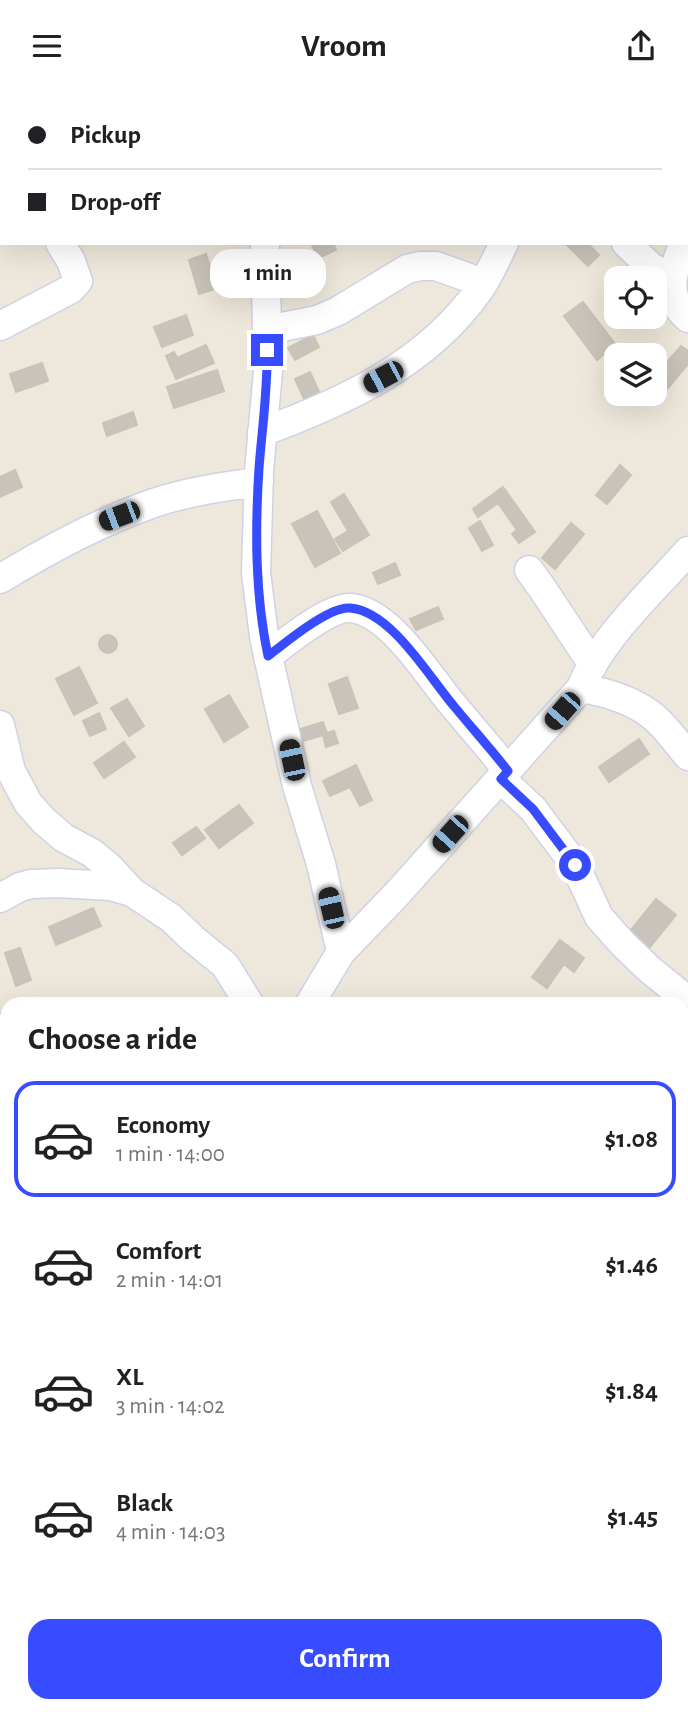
<!DOCTYPE html>
<meta charset="utf-8">
<style>
:root{--surface:#fff;--page:#f6f6f6;--text:#202124;--muted:#757577;--line:#e0e0e0;--accent:#374cff}
body{margin:0;font-family:"Alegreya Sans",sans-serif;background:var(--page);color:var(--text);height:100vh;display:flex;flex-direction:column;font-size:26px;white-space:nowrap}
*{box-sizing:border-box;margin:0}
p{font-size:23px;color:var(--muted)}
.icon{flex:none;width:38px;height:38px;fill:none;stroke:currentColor;stroke-width:2;stroke-linecap:round;stroke-linejoin:round}
.map{position:relative;flex:1;overflow:hidden}
.panel{position:absolute;left:0px;top:906px;width:690px;height:716px;display:flex;flex-direction:column;background:var(--surface);border-radius:21px 21px 0 0;box-shadow:0 7px 28px #0002}
.panel>*{flex:none}
.top-card{position:absolute;left:0px;top:0px;width:690px;height:154px;box-shadow:0 7px 28px #0002;display:grid;align-content:center;height:154px;padding:0 28px;background:var(--surface)}
.buttons{position:absolute;left:604px;top:175px;display:grid;gap:14px}
.buttons a{display:grid;place-items:center;width:63px;height:63px;border-radius:14px;background:var(--surface);box-shadow:0 7px 28px #0002;font-size:35px}
.end{position:absolute;width:32px;height:32px;margin:-16px;border:9px solid #374cff;background:#fff;box-shadow:0 0 0 4px #fff}
.from{border-radius:50%}
.bubble{position:absolute;height:49px;border-radius:21px;background:var(--surface);box-shadow:0 7px 28px #0002;font-size:23px;font-weight:700;line-height:49px;text-align:center}
.car{position:absolute;width:21px;height:42px;margin:-21px -10px;border-radius:9px;box-shadow:0 0 5px 2px #0007;background:linear-gradient(#222 24%,#8ab4d8 0 40%,#222 0 76%,#8ab4d8 0 86%,#222 0)}
.top-card b{display:flex;align-items:center;gap:24px;height:66px;font-size:26px}
.top-card b+b{border-top:2px solid var(--line)}
.top-card i{width:18px;height:18px;background:var(--text)}
ul{padding:0;list-style:none}
li{display:flex;align-items:center;gap:21px;height:116px;margin:0 14px 10px;padding:0 14px;border:4px solid transparent;border-radius:21px}
li div{flex:1}
li b{display:block;font-size:26px}
li em{font-style:normal;font-weight:700}
li.current{border-color:var(--accent)}
li>.icon{width:63px;height:63px;stroke-width:1.5}
h2{padding:0 28px;font-size:32px;line-height:84px}
.action{display:flex;gap:14px;margin-top:auto;padding:14px 28px}
.action a{flex:1;height:80px;border-radius:21px;background:var(--accent);color:#fff;font-size:28px;font-weight:700;line-height:80px;text-align:center}
header{display:flex;justify-content:space-between;align-items:center;height:91px;padding:0 28px;background:var(--surface);font-size:32px;font-weight:700}
.map>svg:first-child{display:block}
.building{fill:#c9c4bb;stroke:#c9c3b5;stroke-width:2}
.lines{fill:none;stroke-linecap:round;stroke-linejoin:round}
.minor-casing{stroke:#d0d2e4;stroke-width:31}
.path{stroke:#c8c8c8;stroke-width:4.5;stroke-dasharray:5 3.5;stroke-linecap:butt}
.minor{stroke:#fff;stroke-width:28}
.route{stroke:#374cff;stroke-width:9}
</style>
<header><svg class="icon" aria-label="menu" viewBox="0 0 24 24"><path d="M4 6h16M4 12h16M4 18h16"/></svg>Vroom<svg class="icon" aria-label="share" viewBox="0 0 24 24"><path d="M12 15V3M7 8l5-5 5 5M5 13v7h14v-7"/></svg></header>
<div class="map">
<svg width="688" height="1621" viewBox="0 0 688 1621">
<rect width="100%" height="100%" fill="#eee7db"/>
<path class="building" d="M 475,0 L 501,0 L 503,2 L 473,2 Z
M 311,152 L 333,152 L 336,159 L 318,167 Z
M 569,152 L 587,152 L 599,164 L 588,175 L 567,154 Z
M 206,163 L 217,197 L 199,203 L 189,169 Z
M 583,211 L 616,254 L 597,269 L 564,225 Z
M 186,224 L 193,244 L 162,256 L 154,236 Z
M 313,244 L 319,256 L 295,269 L 288,257 Z
M 206,254 L 214,272 L 176,288 L 166,265 L 174,261 L 177,267 Z
M 681,255 L 688,260 L 688,273 L 668,297 L 655,285 Z
M 42,272 L 48,290 L 16,301 L 10,283 Z
M 217,279 L 224,300 L 174,317 L 167,296 Z
M 310,281 L 321,305 L 306,312 L 295,288 Z
M 133,321 L 137,334 L 107,345 L 103,332 Z
M 620,374 L 631,384 L 607,413 L 596,404 Z
M 15,379 L 22,396 L 0,406 L 0,386 Z
M 503,396 L 535,441 L 519,452 L 512,443 L 517,439 L 498,412 L 478,426 L 473,418 Z
M 344,403 L 369,444 L 343,460 L 335,448 L 348,440 L 331,411 Z
M 317,420 L 340,462 L 315,476 L 292,433 Z
M 480,430 L 493,454 L 482,460 L 469,437 Z
M 571,432 L 584,443 L 555,478 L 542,467 Z
M 395,472 L 400,484 L 378,493 L 373,482 Z
M 438,516 L 443,528 L 416,539 L 410,528 Z
M99 553a9 9 0 1 1 18 0a9 9 0 1 1-18 0Z
M 79,576 L 97,612 L 74,624 L 56,588 Z
M 347,586 L 358,617 L 339,623 L 329,593 Z
M 229,604 L 248,636 L 224,651 L 205,618 Z
M 127,608 L 144,635 L 129,645 L 111,617 Z
M 99,622 L 106,638 L 90,645 L 83,630 Z
M 323,631 L 327,642 L 334,640 L 338,652 L 326,656 L 323,644 L 297,652 L 294,640 Z
M 639,648 L 649,663 L 609,691 L 599,676 Z
M 124,651 L 135,666 L 104,687 L 94,672 Z
M 356,674 L 372,709 L 360,715 L 350,696 L 330,705 L 323,690 Z
M 239,714 L 253,732 L 219,757 L 205,739 Z
M 196,736 L 205,747 L 182,764 L 173,752 Z
M 656,808 L 676,824 L 646,861 L 626,845 Z
M 93,817 L 101,835 L 56,854 L 49,836 Z
M 560,849 L 584,867 L 574,881 L 564,873 L 547,897 L 532,886 Z
M 20,857 L 31,889 L 16,895 L 5,862 Z
M 7,919 L 7,936 L 0,939 L 0,922 Z
M 688,1064 L 688,1098 L 682,1093 L 682,1071 Z
M 6,1188 L 7,1202 L 2,1206 L 0,1203 L 0,1191 Z
M 441,1615 L 471,1615 L 465,1621 L 446,1621 Z"/>
<g class="lines">
<g class="minor-casing">
<path id="minor" d="M 246,0 L 246,2
M 551,0 L 552,2
M 458,2 L 458,0
M 0,47 L 2,51
M 265,152 L 268,280 L 259,380 L 256,482 L 264,545 L 268,565 L 297,695 L 321,773 L 341,861
M 626,152 L 651,176 L 672,187
M 684,152 C 673,178 663,206 688,227
M 0,235 L 71,198 L 78,190 L 71,170 L 60,152
M 267,239 L 317,229 L 338,220 L 407,178 L 420,175 L 436,175 L 483,192
M 262,341 C 344,311 427,273 479,199 C 489,185 496,168 504,152
M 529,479 L 542,497 L 593,574
M 0,488 C 49,458 99,431 154,412 C 186,401 224,395 259,391
M 268,565 C 285,552 329,515 351,517 C 391,521 429,586 453,614 C 471,636 490,657 508,680
M 581,597 C 605,601 630,608 650,623 C 665,634 676,651 688,665
M 0,634 L 11,680 L 28,712 L 44,730 L 64,747 L 92,762 L 109,776 L 132,801
M 501,688 L 533,718 L 575,774 L 599,826 L 623,853 L 649,878 L 681,904
M 0,807 L 20,796 L 31,793 L 58,792 L 111,795 L 132,801 L 171,827 L 193,848 L 225,874 L 250,914
M 309,914 L 341,861 L 396,804 L 581,597 C 601,547 652,501 688,460
M 0,1025 L 7,1022
M 682,1155 L 688,1161
M 682,1211 L 688,1204
M 0,1364 L 7,1356
M 181,1621 L 185,1615"/>
</g>
<path class="path" d="M 607,1615 L 611,1621"/>
<use href="#minor" class="minor"/>
</g>
<g class="lines">
<path class="route" d="M 267,259 C 268,298 262,338 259,377 C 255,440 255,503 268,565 C 285,552 329,515 350,517 C 391,520 429,586 453,614 C 471,636 490,657 508,680 L 501,688 L 533,718 L 575,774"/>
</g>
</svg>
<div class="buttons">
<a><svg class="icon" aria-label="locate" viewBox="0 0 24 24"><circle cx="12" cy="12" r="6"/><path d="M12 2v4M12 18v4M2 12h4M18 12h4"/></svg></a>
<a><svg class="icon" aria-label="layers" viewBox="0 0 24 24"><path d="M12 4l9 5-9 5-9-5zM3 14l9 5 9-5"/></svg></a>
</div>
<i class="end from" style="left:575px;top:774px"></i>
<i class="end" style="left:267px;top:259px"></i>
<div class="bubble" style="left:210px;top:158px;width:116px">1 min</div>
<i class="car" style="left:383px;top:286px;rotate:242deg"></i>
<i class="car" style="left:119px;top:425px;rotate:249deg"></i>
<i class="car" style="left:562px;top:620px;rotate:221deg"></i>
<i class="car" style="left:292px;top:669px;rotate:348deg"></i>
<i class="car" style="left:450px;top:743px;rotate:222deg"></i>
<i class="car" style="left:331px;top:817px;rotate:347deg"></i>
<div class="top-card">
<b><i class="from"></i>Pickup</b>
<b><i></i>Drop-off</b>
</div>
<section class="panel">
<h2>Choose a ride</h2>
<ul>
<li class="current"><svg class="icon" aria-label="car" viewBox="0 0 24 24"><path d="M5 17H2v-5l4-1 3-4h7l3 4 3 1v5h-3M9 17h6M6 11h13"/><circle cx="7" cy="17" r="2"/><circle cx="17" cy="17" r="2"/></svg><div><b>Economy</b><p>1 min · 14:00</p></div><em>$1.08</em></li>
<li><svg class="icon" aria-label="car" viewBox="0 0 24 24"><path d="M5 17H2v-5l4-1 3-4h7l3 4 3 1v5h-3M9 17h6M6 11h13"/><circle cx="7" cy="17" r="2"/><circle cx="17" cy="17" r="2"/></svg><div><b>Comfort</b><p>2 min · 14:01</p></div><em>$1.46</em></li>
<li><svg class="icon" aria-label="car" viewBox="0 0 24 24"><path d="M5 17H2v-5l4-1 3-4h7l3 4 3 1v5h-3M9 17h6M6 11h13"/><circle cx="7" cy="17" r="2"/><circle cx="17" cy="17" r="2"/></svg><div><b>XL</b><p>3 min · 14:02</p></div><em>$1.84</em></li>
<li><svg class="icon" aria-label="car" viewBox="0 0 24 24"><path d="M5 17H2v-5l4-1 3-4h7l3 4 3 1v5h-3M9 17h6M6 11h13"/><circle cx="7" cy="17" r="2"/><circle cx="17" cy="17" r="2"/></svg><div><b>Black</b><p>4 min · 14:03</p></div><em>$1.45</em></li>
</ul>
<div class="action"><a>Confirm</a></div>
</section>
</div>
